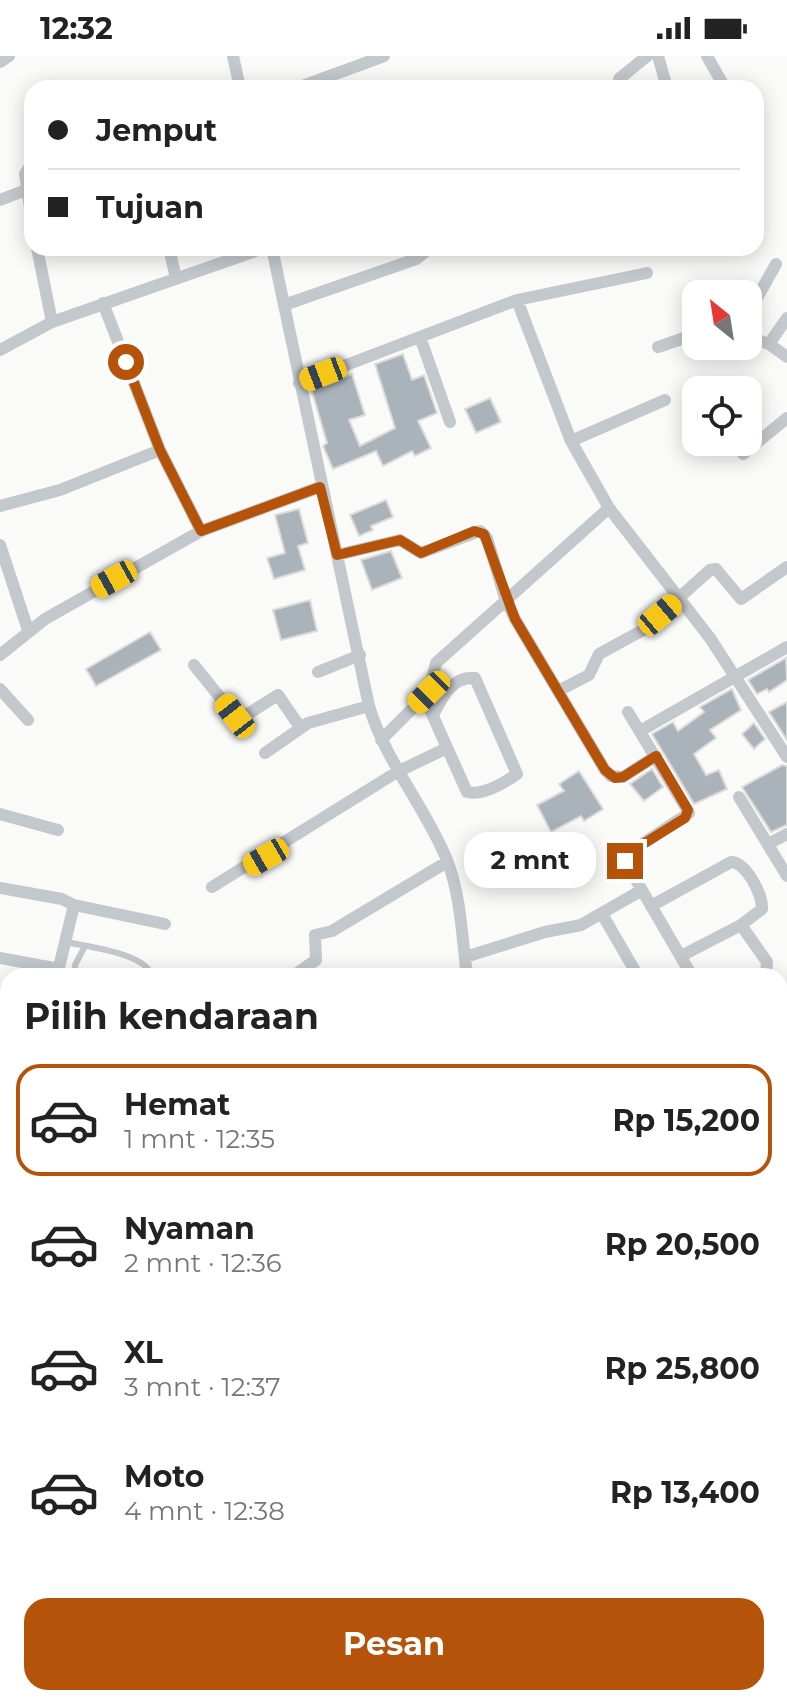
<!DOCTYPE html>
<html lang="id">
<meta charset="utf-8">
<style>
:root{--surface:#fff;--page:#f6f6f6;--text:#222;--muted:#767676;--line:#e0e0e0;--accent:#b45309}
body{margin:0;font-family:Montserrat,sans-serif;background:var(--page);color:var(--text);height:100vh;display:flex;flex-direction:column;font-size:30px;white-space:nowrap}
*{box-sizing:border-box;margin:0}
p{font-size:26px;color:var(--muted)}
.icon{flex:none;width:44px;height:44px;fill:none;stroke:currentColor;stroke-width:2;stroke-linecap:round;stroke-linejoin:round}
.map{position:relative;flex:1;overflow:hidden}
.details{position:absolute;left:0px;top:912px;width:788px;height:738px;display:flex;flex-direction:column;background:var(--surface);border-radius:24px 24px 0 0;box-shadow:0 4px 20px #0003}
.details>*{flex:none}
.guide{position:absolute;left:24px;top:24px;width:740px;height:176px;border-radius:24px;box-shadow:0 4px 20px #0003;display:grid;align-content:center;height:176px;padding:0 24px;background:var(--surface)}
.needle{width:52px;rotate:330deg}
.tools{position:absolute;left:682px;top:224px;display:grid;gap:16px}
.tools a{display:grid;place-items:center;width:80px;height:80px;border-radius:16px;background:var(--surface);box-shadow:0 4px 20px #0003;font-size:40px}
.end{position:absolute;width:36px;height:36px;margin:-18px;border:10px solid #b45309;background:#fff;box-shadow:0 0 0 4px #fff}
.from{border-radius:50%}
.bubble{position:absolute;height:56px;border-radius:24px;background:var(--surface);box-shadow:0 4px 20px #0003;font-size:26px;font-weight:700;line-height:56px;text-align:center}
.car{position:absolute;width:24px;height:48px;margin:-24px -12px;border-radius:10px;box-shadow:0 0 6px 2px #0007;background:linear-gradient(#f5c518 24%,#345 0 40%,#f5c518 0 76%,#345 0 86%,#f5c518 0)}
.guide b{display:flex;align-items:center;gap:28px;height:76px;font-size:30px}
.guide b+b{border-top:2px solid var(--line)}
.guide i{width:20px;height:20px;background:var(--text)}
ul{padding:0;list-style:none}
li{display:flex;align-items:center;gap:24px;height:112px;margin:0 16px 12px;padding:0 8px;border:4px solid transparent;border-radius:24px}
li div{flex:1}
li b{display:block;font-size:30px}
li em{font-style:normal;font-weight:700}
li.active{border-color:var(--accent)}
li>.icon{width:72px;height:72px;stroke-width:1.5}
h2{padding:0 24px;font-size:36px;line-height:96px}
.primary-button{display:flex;gap:16px;margin-top:auto;padding:16px 24px}
.primary-button a{flex:1;height:92px;border-radius:24px;background:var(--accent);color:#fff;font-size:32px;font-weight:700;line-height:92px;text-align:center}
.status{display:flex;justify-content:space-between;align-items:center;height:56px;padding:0 40px;background:var(--surface);direction:ltr}
.status svg{height:22px;fill:currentColor}
.map>svg:first-child{display:block}
.building{fill:#aab3b9;stroke:#dcdcda;stroke-width:2}
.lines{fill:none;stroke-linecap:round;stroke-linejoin:round}
.service{stroke:#c3c8cc;stroke-width:6}
.minor{stroke:#c3c8cc;stroke-width:12}
.tertiary{stroke:#c3c8cc;stroke-width:16}
.route{stroke:#b45309;stroke-width:10}
</style>
<div class="status"><b>12:32</b><svg viewBox="0 0 49 12"><path d="M0 12V9h3v3zM5 12V6h3v6zM10 12V3h3v9zM15 12V0h3v12zM26 1h20v11H26zM47 4h2v5h-2z"/></svg></div>
<div class="map">
<svg width="787" height="1649" viewBox="0 0 787 1649">
<rect width="100%" height="100%" fill="#fafaf8"/>
<path class="building" d="M 403,298 L 412,324 L 424,319 L 437,357 L 418,365 L 431,392 L 415,400 L 412,395 L 383,410 L 376,395 L 333,413 L 323,390 L 327,387 L 311,332 L 352,318 L 365,359 L 349,364 L 360,390 L 395,372 L 375,308 Z
M 490,342 L 501,366 L 476,377 L 465,353 Z
M 386,444 L 393,461 L 371,470 L 373,474 L 359,480 L 350,459 Z
M 299,453 L 308,487 L 298,490 L 305,514 L 274,523 L 267,502 L 285,497 L 275,459 Z
M 391,495 L 402,522 L 372,534 L 361,504 Z
M 310,544 L 317,575 L 281,584 L 273,554 Z
M 150,576 L 161,594 L 96,630 L 86,613 Z
M 786,602 L 787,624 L 769,636 L 767,633 L 757,638 L 748,624 Z
M 732,633 L 741,654 L 710,674 L 716,682 L 694,698 L 706,719 L 719,714 L 727,733 L 694,748 L 652,678 L 673,666 L 678,675 L 704,656 L 700,651 Z
M 787,646 L 787,684 L 769,656 Z
M 754,667 L 765,683 L 754,693 L 742,678 Z
M 782,709 L 787,710 L 787,769 L 771,776 L 742,731 Z
M 652,713 L 663,731 L 644,745 L 630,728 Z
M 579,715 L 603,753 L 584,765 L 581,760 L 551,776 L 537,749 L 564,735 L 559,728 Z"/>
<g class="lines">
<path class="service" d="M 66,886 C 88,891 146,897 152,920
M 76,920 L 75,909 L 85,890
M 780,1190 L 781,1189"/>
<path class="minor" d="M 233,0 L 240,32
M 658,0 L 667,32
M 707,0 L 725,32
M 0,6 L 9,0
M 619,23 L 647,0
M 297,32 L 384,0
M 32,107 L 25,118 L 32,165
M 0,144 L 26,134
M 37,192 L 52,266
M 169,192 L 176,222
M 272,192 L 369,650 C 386,707 425,750 447,804 C 461,840 462,882 467,920
M 517,244 L 571,385 L 609,452 L 710,582 L 787,701
M 103,247 L 160,394
M 284,249 L 416,203 L 430,192
M 748,258 L 776,208
M 420,281 L 450,366
M 748,281 L 769,288 L 787,301
M 769,288 L 787,262
M 658,291 L 696,278
M 0,294 L 52,266 L 264,192
M 299,327 L 517,244 L 647,217
M 571,385 L 665,344
M 743,398 L 787,362
M 0,450 L 60,434 L 160,394 L 201,475
M 0,489 L 28,574
M 337,499 L 400,484 L 421,497 L 480,475 L 487,482 L 505,542 L 515,563 L 605,714 L 611,720 L 623,721 L 656,700
M 0,599 L 45,563 L 201,475 L 320,431
M 194,609 L 235,660 L 243,661 L 278,639 L 300,671
M 318,616 L 360,599
M 0,633 L 28,664
M 558,635 L 589,619 L 599,598 L 643,574 L 710,514 L 716,513 L 741,543 L 787,511
M 427,647 L 467,736 C 483,740 504,727 517,718 L 475,622 C 452,620 442,642 433,659
M 628,656 L 689,757 L 627,798 L 625,805 L 692,920
M 640,675 L 787,591
M 381,684 L 429,636 L 436,607 L 609,452
M 265,697 L 308,667 L 369,650
M 739,741 L 787,820
M 0,758 L 58,774
M 768,788 L 787,778
M 212,831 L 397,716 L 447,692
M 0,832 L 62,843 L 74,849 L 57,920
M 74,849 L 165,868
M 651,850 L 731,806 C 746,806 763,839 762,853 L 741,869 L 681,900
M 602,858 L 638,920
M 741,869 L 767,906 L 766,920
M 465,901 L 545,876 L 581,869 L 642,834
M 0,902 L 59,913
M 293,920 L 316,904 L 315,879 L 332,875 L 447,806
M 780,1004 L 787,1001
M 0,1070 L 8,1071
M 780,1112 L 787,1109
M 0,1247 L 8,1236
M 780,1497 L 787,1496
M 780,1510 L 787,1534
M 3,1595 L 8,1465
M 345,1642 L 347,1649
M 571,1642 L 573,1649
M 730,1642 L 733,1649
M 106,1649 L 109,1642"/>
<path class="tertiary" d="M 780,1338 L 787,1337
M 0,1398 L 8,1399"/>
</g>
<g class="lines">
<path class="route" d="M 126,306 L 160,394 L 201,475 L 320,431 L 337,499 L 400,484 L 421,497 L 474,475 L 484,478 L 515,563 L 605,714 L 615,722 L 623,721 L 656,700 L 688,754 L 685,762 L 627,798 L 625,805"/>
</g>
</svg>
<div class="tools">
<a><svg class="needle" viewBox="-14 -14 28 28"><path d="M0-13l5 13h-10z" fill="#e53935"/><path d="M0 13l5-13h-10z" fill="#767676"/></svg></a>
<a><svg class="icon" aria-label="locate" viewBox="0 0 24 24"><circle cx="12" cy="12" r="6"/><path d="M12 2v4M12 18v4M2 12h4M18 12h4"/></svg></a>
</div>
<i class="end from" style="left:126px;top:306px"></i>
<i class="end" style="left:625px;top:805px"></i>
<div class="bubble" style="left:464px;top:776px;width:132px">2 mnt</div>
<i class="car" style="left:323px;top:318px;rotate:249deg"></i>
<i class="car" style="left:114px;top:523px;rotate:241deg"></i>
<i class="car" style="left:660px;top:559px;rotate:50deg"></i>
<i class="car" style="left:429px;top:636px;rotate:225deg"></i>
<i class="car" style="left:235px;top:660px;rotate:322deg"></i>
<i class="car" style="left:266px;top:801px;rotate:240deg"></i>
<div class="guide">
<b><i class="from"></i>Jemput</b>
<b><i></i>Tujuan</b>
</div>
<section class="details">
<h2>Pilih kendaraan</h2>
<ul>
<li class="active"><svg class="icon" aria-label="car" viewBox="0 0 24 24"><path d="M5 17H2v-5l4-1 3-4h7l3 4 3 1v5h-3M9 17h6M6 11h13"/><circle cx="7" cy="17" r="2"/><circle cx="17" cy="17" r="2"/></svg><div><b>Hemat</b><p>1 mnt · 12:35</p></div><em>Rp 15,200</em></li>
<li><svg class="icon" aria-label="car" viewBox="0 0 24 24"><path d="M5 17H2v-5l4-1 3-4h7l3 4 3 1v5h-3M9 17h6M6 11h13"/><circle cx="7" cy="17" r="2"/><circle cx="17" cy="17" r="2"/></svg><div><b>Nyaman</b><p>2 mnt · 12:36</p></div><em>Rp 20,500</em></li>
<li><svg class="icon" aria-label="car" viewBox="0 0 24 24"><path d="M5 17H2v-5l4-1 3-4h7l3 4 3 1v5h-3M9 17h6M6 11h13"/><circle cx="7" cy="17" r="2"/><circle cx="17" cy="17" r="2"/></svg><div><b>XL</b><p>3 mnt · 12:37</p></div><em>Rp 25,800</em></li>
<li><svg class="icon" aria-label="car" viewBox="0 0 24 24"><path d="M5 17H2v-5l4-1 3-4h7l3 4 3 1v5h-3M9 17h6M6 11h13"/><circle cx="7" cy="17" r="2"/><circle cx="17" cy="17" r="2"/></svg><div><b>Moto</b><p>4 mnt · 12:38</p></div><em>Rp 13,400</em></li>
</ul>
<div class="primary-button"><a>Pesan</a></div>
</section>
</div>
